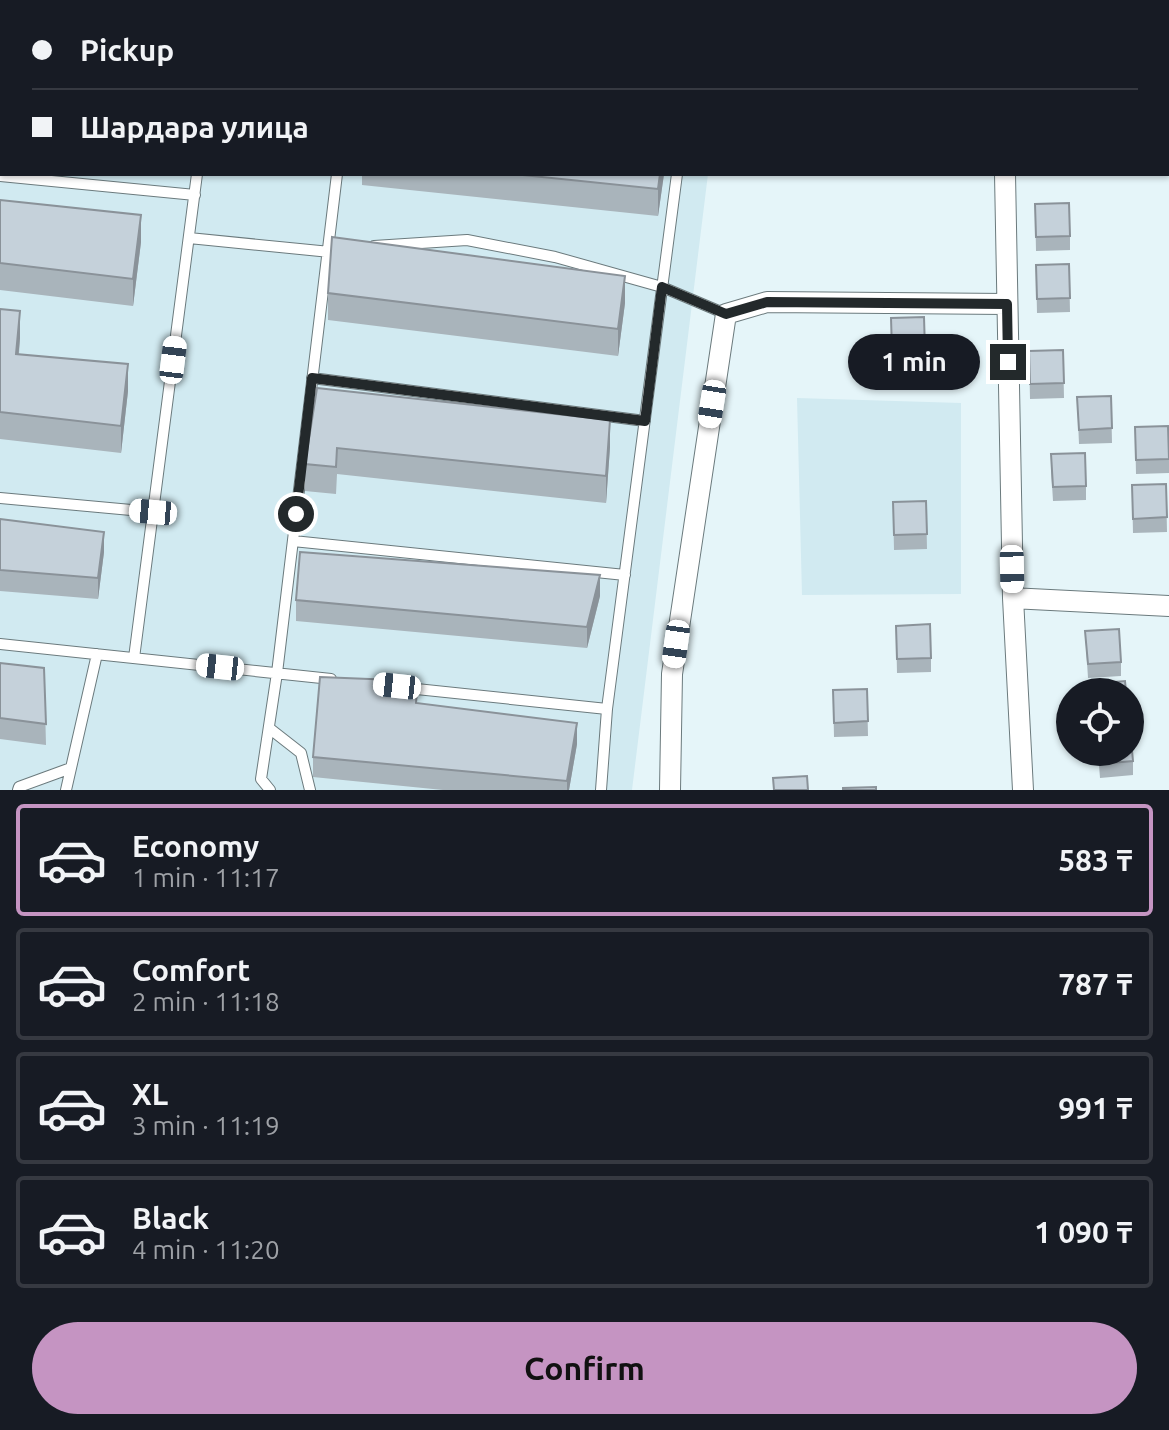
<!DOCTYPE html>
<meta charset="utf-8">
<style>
:root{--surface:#171b24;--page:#20242c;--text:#f1f3f6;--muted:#9ea1a6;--line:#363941;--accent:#c594c2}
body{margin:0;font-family:Ubuntu,sans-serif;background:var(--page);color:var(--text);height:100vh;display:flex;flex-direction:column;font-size:30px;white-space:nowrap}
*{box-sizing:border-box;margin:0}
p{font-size:26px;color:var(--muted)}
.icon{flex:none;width:44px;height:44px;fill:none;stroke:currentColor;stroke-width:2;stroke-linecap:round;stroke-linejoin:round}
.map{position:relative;height:790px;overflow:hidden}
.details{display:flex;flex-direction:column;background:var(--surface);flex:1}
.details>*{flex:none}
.guide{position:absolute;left:0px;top:0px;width:1170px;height:176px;box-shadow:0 2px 6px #0004;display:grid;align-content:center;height:176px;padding:0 32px;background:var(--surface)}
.buttons{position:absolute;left:1056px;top:678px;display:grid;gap:16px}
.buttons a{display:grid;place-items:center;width:88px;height:88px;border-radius:50%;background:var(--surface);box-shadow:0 2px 6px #0004;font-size:40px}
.end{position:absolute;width:36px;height:36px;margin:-18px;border:10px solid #23292b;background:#fff;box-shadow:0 0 0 4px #fff}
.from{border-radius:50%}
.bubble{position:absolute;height:56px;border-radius:28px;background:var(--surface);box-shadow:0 2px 6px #0004;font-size:26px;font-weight:700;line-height:56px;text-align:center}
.car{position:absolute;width:24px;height:48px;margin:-24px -12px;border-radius:10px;box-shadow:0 0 6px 2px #0007;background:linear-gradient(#fff 24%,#345 0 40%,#fff 0 76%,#345 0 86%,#fff 0)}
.guide b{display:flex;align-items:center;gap:28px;height:76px;font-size:30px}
.guide b+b{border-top:2px solid var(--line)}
.guide i{width:20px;height:20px;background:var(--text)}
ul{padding:14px 0 0;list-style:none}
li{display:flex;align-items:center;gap:24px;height:112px;margin:0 16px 12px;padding:0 16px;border:4px solid var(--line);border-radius:8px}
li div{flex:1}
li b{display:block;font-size:30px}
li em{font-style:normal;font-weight:700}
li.current{border-color:var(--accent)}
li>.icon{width:72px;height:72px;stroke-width:1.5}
.primary-button{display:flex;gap:16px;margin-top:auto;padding:16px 32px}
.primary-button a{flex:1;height:92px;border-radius:48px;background:var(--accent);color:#111;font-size:32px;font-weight:700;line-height:92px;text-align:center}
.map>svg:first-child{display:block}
.built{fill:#d1eaf1}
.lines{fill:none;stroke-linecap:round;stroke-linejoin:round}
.lane-casing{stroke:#6b7a7d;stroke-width:12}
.street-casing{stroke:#6b7a7d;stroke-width:22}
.lane{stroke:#fff;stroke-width:10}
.street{stroke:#fff;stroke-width:20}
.wall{fill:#a9b4bb}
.shaded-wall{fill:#8a9299}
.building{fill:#c5d1da;stroke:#8a9299;stroke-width:2}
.route{stroke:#23292b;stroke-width:10}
</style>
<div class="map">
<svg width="1169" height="790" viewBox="0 0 1169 790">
<rect width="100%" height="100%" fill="#e5f5f9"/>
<path class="built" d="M 0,0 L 729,0 L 2,2 L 2,174 L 708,174 L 632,790 L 0,790 Z
M 797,398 L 961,403 L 961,594 L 802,595 Z"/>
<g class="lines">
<g class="lane-casing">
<path id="lane" d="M 220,2 L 220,0
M 357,2 L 357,0
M 700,2 L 700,0
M 0,176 L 195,195
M 189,238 L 330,252
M 374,246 L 467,240 L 555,257 L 662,287 L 726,314
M 312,378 L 645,421
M 0,498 L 153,512
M 293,541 L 625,575
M 0,644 L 331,679
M 134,658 L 197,174
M 407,688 L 607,709
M 269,728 L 301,753 L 310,790
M 18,790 L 19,787 L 71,768
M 66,790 L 97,654
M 270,790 L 261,779 L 277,673 L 337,174
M 601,790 L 607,709 L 677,174"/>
</g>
<g class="street-casing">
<path id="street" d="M 1002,0 L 1002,2
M 1005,174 L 1013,598 L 1023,790
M 1013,598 L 1169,606
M 670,790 L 672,674 L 726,314 L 767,302 L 1007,304"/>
</g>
<use href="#lane" class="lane"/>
<use href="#street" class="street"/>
</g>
<path class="wall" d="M 0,0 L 56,0 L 56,2 L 2,2 L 2,16 L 0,16 Z
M 153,0 L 174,0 L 174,2 Z
M 363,0 L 657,0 L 657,2 L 363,2 Z
M 1030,0 L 1064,0 L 1064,2 L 1030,2 Z
M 0,40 L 2,41 L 2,129 L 0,129 Z
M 362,174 L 664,174 L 658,216 L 362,185 Z
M 0,200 L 141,242 L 133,306 L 0,290 Z
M 1035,204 L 1070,236 L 1070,250 L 1036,251 Z
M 1069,264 L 1070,312 L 1037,313 L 1036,265 Z
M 328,293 L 625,303 L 618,356 L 328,320 Z
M 0,309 L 20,338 L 19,354 L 128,391 L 121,453 L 0,439 Z
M 924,317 L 925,364 L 892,365 L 891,318 Z
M 1063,350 L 1064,398 L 1030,399 L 1029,351 Z
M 317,388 L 610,447 L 606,503 L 337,474 L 336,494 L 305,491 L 305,464 Z
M 1111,396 L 1112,443 L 1079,444 L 1077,397 Z
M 1135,427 L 1169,440 L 1169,473 L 1136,474 Z
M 1051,468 L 1086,486 L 1086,500 L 1053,501 Z
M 1166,484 L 1167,532 L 1133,533 L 1132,485 Z
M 926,501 L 927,549 L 894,550 L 893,502 Z
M 0,519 L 104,552 L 98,599 L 0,591 Z
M 600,596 L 587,648 L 296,621 L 296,600 Z
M 896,626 L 931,658 L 931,672 L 897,673 Z
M 1085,631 L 1121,662 L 1121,676 L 1088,678 Z
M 0,663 L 44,668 L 46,745 L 0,739 Z
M 867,689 L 868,736 L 834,737 L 833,690 Z
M 418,703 L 577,744 L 569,790 L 443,790 L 313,777 L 313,757 Z
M 1098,752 L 1130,752 L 1133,761 L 1133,775 L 1100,778 Z"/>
<path class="shaded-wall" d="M 660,174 L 664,174 L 658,216 L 658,189 Z
M 141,215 L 141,242 L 133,306 L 133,279 Z
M 625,276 L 625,303 L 618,356 L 618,329 Z
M 20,311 L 20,338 L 16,381 L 16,354 Z
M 128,364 L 128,391 L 121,453 L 121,426 Z
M 610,420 L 610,447 L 606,503 L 606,476 Z
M 104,532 L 104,552 L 98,599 L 98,578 Z
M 600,575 L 600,596 L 587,648 L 587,627 Z
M 577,723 L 577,744 L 569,790 L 567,790 L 567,781 Z"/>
<path class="building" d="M 400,0 L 654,0 L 654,2 L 417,2 Z
M 0,40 L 2,41 L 2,102 L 0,102 Z
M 513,174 L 660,174 L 658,189 Z
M 0,200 L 141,215 L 133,279 L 0,263 Z
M 1069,203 L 1070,236 L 1036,237 L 1035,204 Z
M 332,237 L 625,276 L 618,329 L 328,293 Z
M 1069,264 L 1070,298 L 1037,299 L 1036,265 Z
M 0,309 L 20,311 L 16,354 L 128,364 L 121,426 L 0,412 Z
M 924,317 L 925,350 L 892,351 L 891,318 Z
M 1063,350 L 1064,383 L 1030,384 L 1029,351 Z
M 317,388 L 610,420 L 606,476 L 337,448 L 336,467 L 305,464 Z
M 1111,396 L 1112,428 L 1079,430 L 1077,397 Z
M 1168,426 L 1169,459 L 1136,460 L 1135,427 Z
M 1085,453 L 1086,486 L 1053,487 L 1051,454 Z
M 1166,484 L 1167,517 L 1133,519 L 1132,485 Z
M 926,501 L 927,534 L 894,535 L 893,502 Z
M 0,519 L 104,532 L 98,578 L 0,570 Z
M 300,552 L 600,575 L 587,627 L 296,600 Z
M 930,624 L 931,658 L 897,659 L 896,626 Z
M 1119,629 L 1121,662 L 1088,664 L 1085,631 Z
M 0,663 L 44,668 L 46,724 L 0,718 Z
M 320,677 L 418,681 L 416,703 L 577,723 L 567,781 L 313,757 Z
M 1125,681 L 1126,692 L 1092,692 L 1092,684 Z
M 867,689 L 868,721 L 834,723 L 833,690 Z
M 1130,729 L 1133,761 L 1100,764 L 1099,752 L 1130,752 Z
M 807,776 L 808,790 L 774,790 L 773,778 Z
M 876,787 L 876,790 L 843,790 L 843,788 Z"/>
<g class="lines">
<path class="route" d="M 296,514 L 312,378 L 645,421 L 662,287 L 726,314 L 767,302 L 1007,304 L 1008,362"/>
</g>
</svg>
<div class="buttons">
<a><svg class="icon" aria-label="locate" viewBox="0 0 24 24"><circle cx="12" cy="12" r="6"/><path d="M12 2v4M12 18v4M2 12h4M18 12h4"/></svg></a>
</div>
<i class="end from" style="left:296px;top:514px"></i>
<i class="end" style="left:1008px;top:362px"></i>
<div class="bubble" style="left:848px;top:334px;width:132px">1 min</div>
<i class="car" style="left:173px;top:360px;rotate:7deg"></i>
<i class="car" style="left:712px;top:404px;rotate:189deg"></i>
<i class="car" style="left:153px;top:512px;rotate:275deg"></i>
<i class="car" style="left:1012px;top:569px;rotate:179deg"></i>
<i class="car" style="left:676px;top:644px;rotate:188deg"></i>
<i class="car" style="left:220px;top:667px;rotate:276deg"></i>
<i class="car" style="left:397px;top:686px;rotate:276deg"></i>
<div class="guide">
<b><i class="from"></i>Pickup</b>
<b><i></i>Шардара улица</b>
</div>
</div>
<section class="details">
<ul>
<li class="current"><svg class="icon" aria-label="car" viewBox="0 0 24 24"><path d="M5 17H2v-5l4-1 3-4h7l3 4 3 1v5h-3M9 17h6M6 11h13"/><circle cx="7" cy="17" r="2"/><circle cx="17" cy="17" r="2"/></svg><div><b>Economy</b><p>1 min · 11:17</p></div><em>583 ₸</em></li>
<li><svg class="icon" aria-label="car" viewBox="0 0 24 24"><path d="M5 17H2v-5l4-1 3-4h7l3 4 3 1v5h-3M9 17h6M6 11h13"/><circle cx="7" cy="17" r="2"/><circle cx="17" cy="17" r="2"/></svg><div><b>Comfort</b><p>2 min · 11:18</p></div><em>787 ₸</em></li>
<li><svg class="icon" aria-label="car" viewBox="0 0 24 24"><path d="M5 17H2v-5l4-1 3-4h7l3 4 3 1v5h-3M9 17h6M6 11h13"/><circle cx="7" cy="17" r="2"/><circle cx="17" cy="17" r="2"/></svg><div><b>XL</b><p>3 min · 11:19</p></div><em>991 ₸</em></li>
<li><svg class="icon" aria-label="car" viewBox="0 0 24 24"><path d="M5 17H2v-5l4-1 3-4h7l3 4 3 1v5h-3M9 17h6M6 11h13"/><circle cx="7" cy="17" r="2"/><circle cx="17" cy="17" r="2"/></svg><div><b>Black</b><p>4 min · 11:20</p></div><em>1 090 ₸</em></li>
</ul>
<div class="primary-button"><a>Confirm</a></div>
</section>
